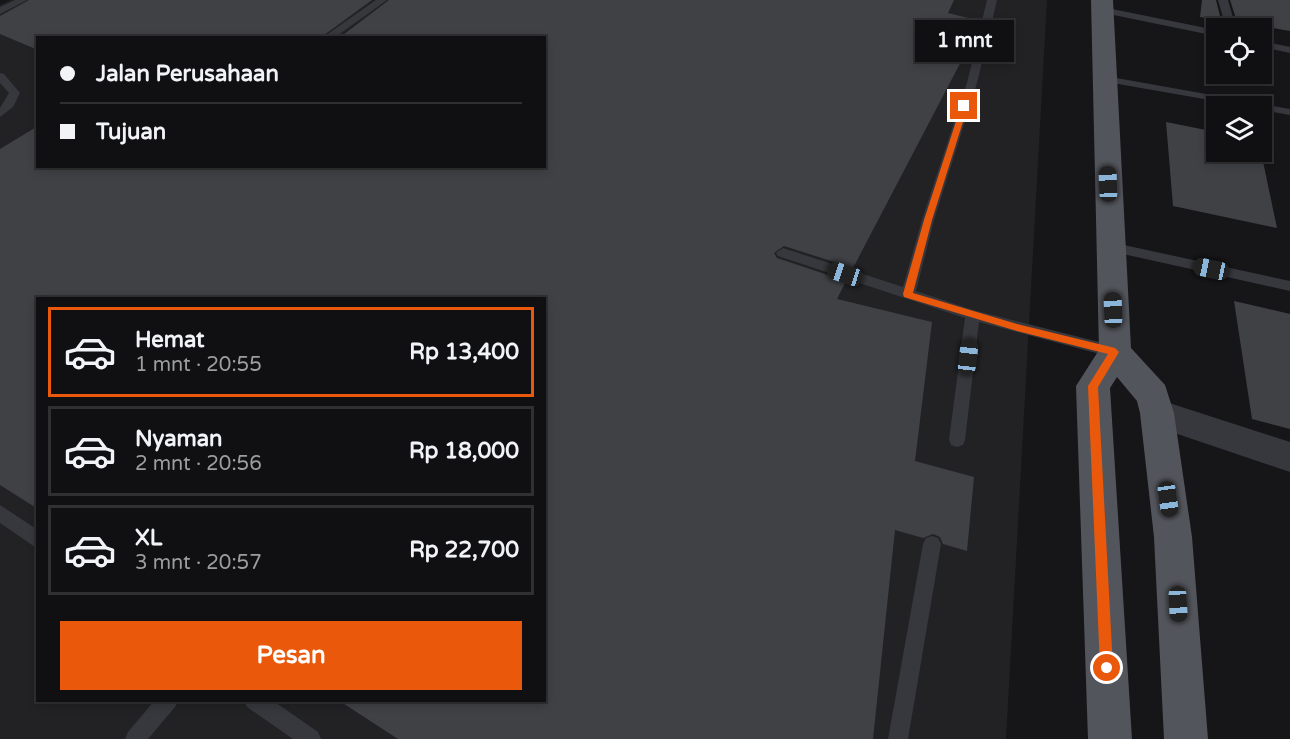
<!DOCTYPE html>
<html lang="id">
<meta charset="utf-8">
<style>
:root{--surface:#101012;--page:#19191b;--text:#f1f3f6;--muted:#9c9d9f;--line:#303032;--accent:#ea580c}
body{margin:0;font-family:"Varela Round",sans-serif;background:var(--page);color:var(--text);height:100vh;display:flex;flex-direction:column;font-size:22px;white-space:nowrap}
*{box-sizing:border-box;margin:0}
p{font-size:20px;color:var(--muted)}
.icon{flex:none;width:33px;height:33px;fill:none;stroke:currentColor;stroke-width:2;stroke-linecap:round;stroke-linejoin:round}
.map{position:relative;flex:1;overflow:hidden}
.side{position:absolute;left:36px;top:297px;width:510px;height:405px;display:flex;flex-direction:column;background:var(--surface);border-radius:0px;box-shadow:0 3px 9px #0003,0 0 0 2px var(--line)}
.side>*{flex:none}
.guide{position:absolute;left:36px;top:36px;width:510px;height:132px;border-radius:0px;box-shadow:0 3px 9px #0003,0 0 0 2px var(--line);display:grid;align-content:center;height:132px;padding:0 24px;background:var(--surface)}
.fabs{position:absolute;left:1206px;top:18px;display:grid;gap:12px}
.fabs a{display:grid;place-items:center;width:66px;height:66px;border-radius:0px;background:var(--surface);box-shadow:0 3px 9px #0003,0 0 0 2px var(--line);font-size:30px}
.end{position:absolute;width:27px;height:27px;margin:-14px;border:8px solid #ea580c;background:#fff;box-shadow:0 0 0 3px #fff}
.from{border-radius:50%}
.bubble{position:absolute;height:42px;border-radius:0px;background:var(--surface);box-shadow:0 3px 9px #0003,0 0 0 2px var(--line);font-size:20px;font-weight:700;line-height:42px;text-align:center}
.car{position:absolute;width:18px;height:36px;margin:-18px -9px;border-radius:8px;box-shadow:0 0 4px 2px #0007;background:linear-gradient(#222 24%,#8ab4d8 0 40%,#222 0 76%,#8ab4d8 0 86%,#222 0)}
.guide b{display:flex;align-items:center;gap:21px;height:57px;font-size:22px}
.guide b+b{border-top:2px solid var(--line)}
.guide i{width:15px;height:15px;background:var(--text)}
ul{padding:10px 0 0;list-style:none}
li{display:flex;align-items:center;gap:18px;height:90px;margin:0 12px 9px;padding:0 12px;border:3px solid var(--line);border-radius:0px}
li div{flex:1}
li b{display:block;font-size:22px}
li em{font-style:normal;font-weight:700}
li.selected{border-color:var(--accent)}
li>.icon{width:54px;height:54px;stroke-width:1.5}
.action{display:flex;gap:12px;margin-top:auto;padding:12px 24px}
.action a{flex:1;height:69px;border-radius:0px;background:var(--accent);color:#fff;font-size:24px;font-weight:700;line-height:69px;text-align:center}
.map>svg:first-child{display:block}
.built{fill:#222225;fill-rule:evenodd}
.building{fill:#404145}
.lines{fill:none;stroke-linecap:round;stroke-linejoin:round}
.lane{fill:#37383d;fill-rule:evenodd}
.street{fill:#37383d;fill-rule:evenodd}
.primary{fill:#53555c;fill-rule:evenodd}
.route{fill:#ea580c}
</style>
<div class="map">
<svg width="1290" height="739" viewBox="0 0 1290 739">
<rect width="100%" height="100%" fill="#161618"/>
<path class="built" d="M 11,0 L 1047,0 L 1006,739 L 0,739 L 0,5 ZM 38,38 L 544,38 L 544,166 L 38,166 ZM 38,298 L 544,298 L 544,700 L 38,700 Z"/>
<path class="building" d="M 29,0 L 372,0 L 320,38 L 38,38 L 38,50 L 0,34 L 0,16 Z
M 389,0 L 954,0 L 948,13 L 980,21 L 977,31 L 853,268 L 784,246 L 774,253 L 777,258 L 846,281 L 837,299 L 932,322 L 915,461 L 974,477 L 967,551 L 943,544 L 940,537 L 933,534 L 923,538 L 895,530 L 873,739 L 398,739 L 338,700 L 544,700 L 544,298 L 38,298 L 38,509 L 0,485 L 0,149 L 38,126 L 38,166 L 544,166 L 544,38 L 339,38 Z
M 1202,0 L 1216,0 L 1221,20 L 1200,17 Z
M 1230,0 L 1290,0 L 1290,31 L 1237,22 Z
M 1166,122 L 1216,132 L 1216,152 L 1261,152 L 1277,228 L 1173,206 Z
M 1234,301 L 1290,314 L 1290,429 L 1252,419 Z"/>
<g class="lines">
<path class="lane" d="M 15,0 L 27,0 L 0,14 L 0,7 Z
M 376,0 L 387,0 L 334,38 L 322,38 Z
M 987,0 L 997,0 L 977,83 L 934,220 L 916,291 L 973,310 L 1115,346 L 1120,348 L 1122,352 L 1120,356 L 1115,358 L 979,322 L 965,440 L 963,445 L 957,447 L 951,445 L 949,440 L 965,318 L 778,256 L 776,253 L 783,248 L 903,287 L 922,220 L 967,83 Z
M 1218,0 L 1228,0 L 1236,28 L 1226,28 Z
M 1102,7 L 1216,30 L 1216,36 L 1099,12 L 1099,8 Z
M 1262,41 L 1290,47 L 1290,53 L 1262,47 Z
M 0,73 L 4,74 L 20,93 L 13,107 L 0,117 L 0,108 L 9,93 L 0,83 Z
M 1105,76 L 1290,109 L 1290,115 L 1262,110 L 1262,106 L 1244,106 L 1101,81 L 1101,77 Z
M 1110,242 L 1290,281 L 1290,291 L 1105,250 L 1103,247 Z
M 0,505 L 38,530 L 38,549 L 0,523 Z
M 932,536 L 938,538 L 941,544 L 908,739 L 888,739 L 923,544 L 926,538 Z
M 155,700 L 178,700 L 175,707 L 148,739 L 125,739 L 128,732 Z
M 244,700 L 272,700 L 318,732 L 321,739 L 293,739 L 247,707 Z"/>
<path class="street" d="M 1157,399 L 1290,442 L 1290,472 L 1145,423 L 1141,413 L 1145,403 Z"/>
<path class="primary" d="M 1091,0 L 1113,0 L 1131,348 L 1165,385 L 1174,413 L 1192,537 L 1208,739 L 1164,739 L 1154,537 L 1140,413 L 1137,401 L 1117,377 L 1110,388 L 1132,739 L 1088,739 L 1076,386 L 1099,350 Z"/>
</g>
<path class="route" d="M 964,104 L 968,106 L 932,220 L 913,293 L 1017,324 L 1115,348 L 1119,352 L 1098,387 L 1113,668 L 1111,673 L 1107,675 L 1102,673 L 1100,668 L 1088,386 L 1108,354 L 1017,331 L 904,297 L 903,294 L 924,220 L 961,106 Z"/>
</svg>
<div class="fabs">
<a><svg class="icon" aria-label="locate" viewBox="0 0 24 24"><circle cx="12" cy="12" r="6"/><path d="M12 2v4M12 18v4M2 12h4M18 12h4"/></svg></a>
<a><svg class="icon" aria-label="layers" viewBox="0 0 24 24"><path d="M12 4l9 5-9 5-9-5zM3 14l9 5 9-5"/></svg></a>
</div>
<i class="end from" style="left:1107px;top:668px"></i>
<i class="end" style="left:964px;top:106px"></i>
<div class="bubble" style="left:915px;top:20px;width:99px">1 mnt</div>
<i class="car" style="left:1108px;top:184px;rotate:358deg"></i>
<i class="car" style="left:1211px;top:269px;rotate:282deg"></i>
<i class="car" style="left:845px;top:274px;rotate:288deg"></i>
<i class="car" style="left:1113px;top:310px;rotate:358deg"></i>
<i class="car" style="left:968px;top:357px;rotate:7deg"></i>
<i class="car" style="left:1168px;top:499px;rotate:172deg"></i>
<i class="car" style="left:1178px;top:604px;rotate:177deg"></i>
<div class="guide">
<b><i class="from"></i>Jalan Perusahaan</b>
<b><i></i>Tujuan</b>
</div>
<section class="side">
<ul>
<li class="selected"><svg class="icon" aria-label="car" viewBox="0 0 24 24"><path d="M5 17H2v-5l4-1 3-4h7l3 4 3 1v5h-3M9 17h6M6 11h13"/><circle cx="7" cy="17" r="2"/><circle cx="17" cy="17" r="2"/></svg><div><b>Hemat</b><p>1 mnt · 20:55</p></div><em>Rp 13,400</em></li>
<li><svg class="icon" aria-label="car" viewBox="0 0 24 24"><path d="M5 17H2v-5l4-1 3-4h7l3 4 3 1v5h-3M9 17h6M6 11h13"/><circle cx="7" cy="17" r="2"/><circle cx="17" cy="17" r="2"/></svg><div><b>Nyaman</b><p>2 mnt · 20:56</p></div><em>Rp 18,000</em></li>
<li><svg class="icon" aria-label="car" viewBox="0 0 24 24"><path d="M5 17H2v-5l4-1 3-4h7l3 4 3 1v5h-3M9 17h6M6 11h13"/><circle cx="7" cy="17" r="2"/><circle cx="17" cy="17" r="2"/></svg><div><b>XL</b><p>3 mnt · 20:57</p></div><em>Rp 22,700</em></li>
</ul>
<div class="action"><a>Pesan</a></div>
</section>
</div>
